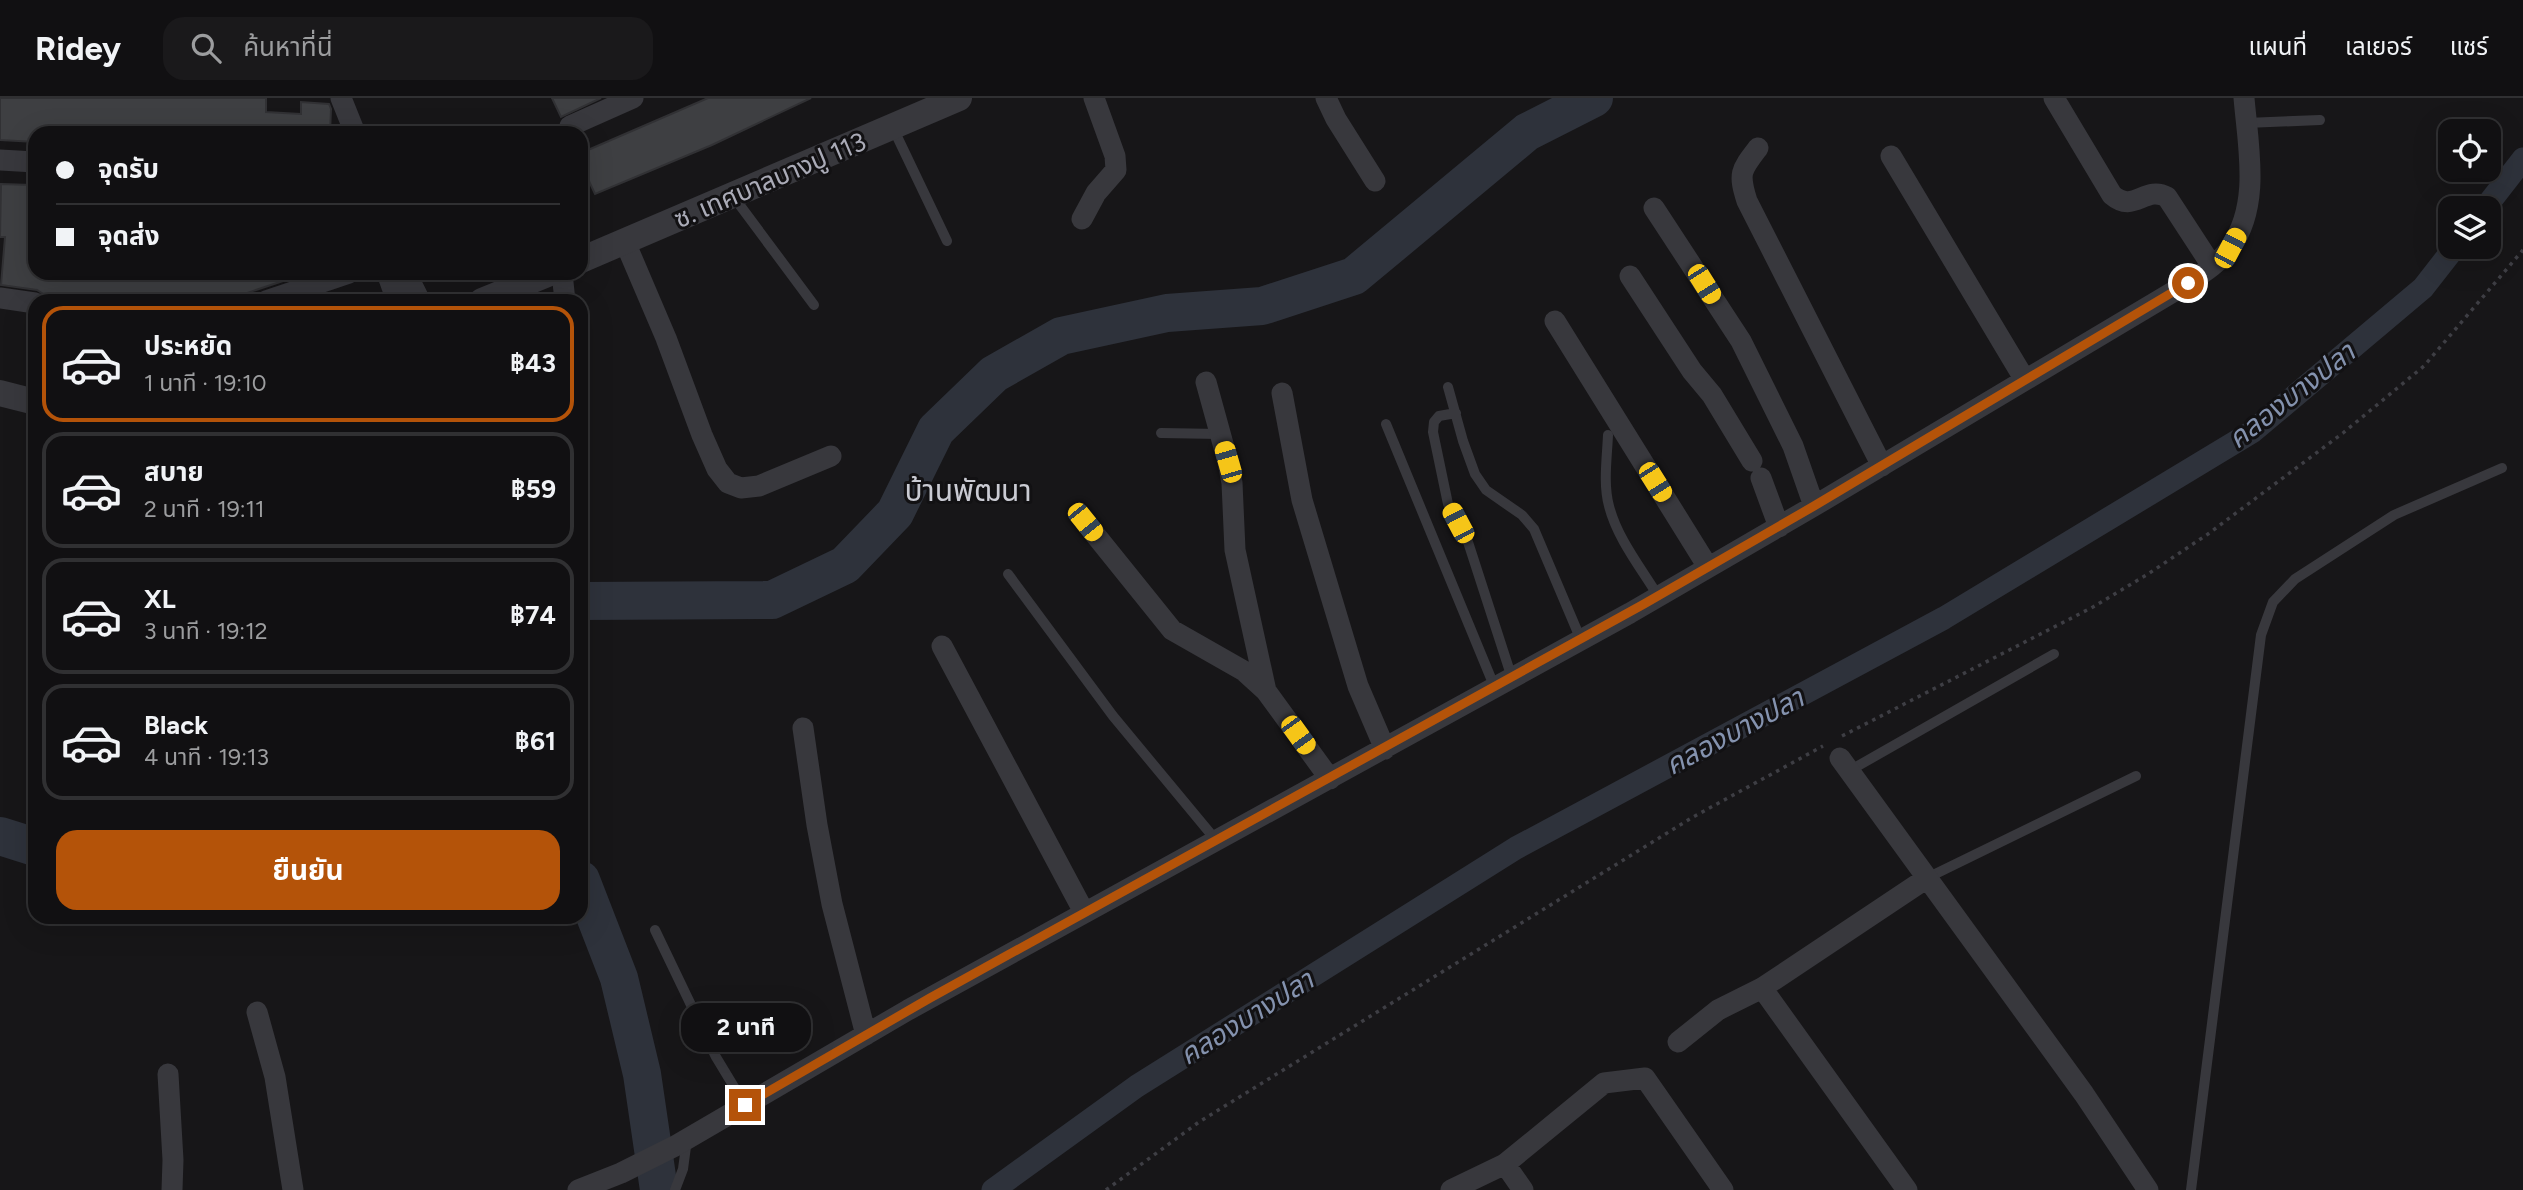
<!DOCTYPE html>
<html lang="th">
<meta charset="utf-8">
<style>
:root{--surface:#111012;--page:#1a191b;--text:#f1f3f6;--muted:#9c9d9f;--line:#303032;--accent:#b45309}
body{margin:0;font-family:Figtree,"Noto Sans Thai",sans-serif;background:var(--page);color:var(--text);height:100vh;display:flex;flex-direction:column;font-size:26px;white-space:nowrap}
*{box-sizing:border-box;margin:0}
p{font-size:23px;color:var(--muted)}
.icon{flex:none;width:38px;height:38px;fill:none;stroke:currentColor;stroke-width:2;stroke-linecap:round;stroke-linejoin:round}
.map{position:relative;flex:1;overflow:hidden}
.panel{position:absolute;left:28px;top:196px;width:560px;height:630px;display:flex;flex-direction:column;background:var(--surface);border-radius:21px;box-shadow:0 7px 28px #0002,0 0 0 2px var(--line)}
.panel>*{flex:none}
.top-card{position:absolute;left:28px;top:28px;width:560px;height:154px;border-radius:21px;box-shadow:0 7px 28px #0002,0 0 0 2px var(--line);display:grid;align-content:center;height:154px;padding:0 28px;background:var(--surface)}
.fabs{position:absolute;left:2438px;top:21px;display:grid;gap:14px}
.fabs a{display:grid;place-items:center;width:63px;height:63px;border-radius:14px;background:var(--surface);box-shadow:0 7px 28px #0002,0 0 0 2px var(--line);font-size:35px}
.end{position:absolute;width:32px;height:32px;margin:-16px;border:9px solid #b45309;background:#fff;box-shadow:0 0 0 4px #fff}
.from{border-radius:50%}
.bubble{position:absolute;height:49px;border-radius:21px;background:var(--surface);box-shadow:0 7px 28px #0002,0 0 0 2px var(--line);font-size:23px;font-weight:700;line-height:49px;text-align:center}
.car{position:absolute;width:21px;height:42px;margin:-21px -10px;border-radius:9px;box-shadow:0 0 5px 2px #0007;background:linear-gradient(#f5c518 24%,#345 0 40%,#f5c518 0 76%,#345 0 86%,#f5c518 0)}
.top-card b{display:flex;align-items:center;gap:24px;height:66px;font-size:26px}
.top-card b+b{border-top:2px solid var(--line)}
.top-card i{width:18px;height:18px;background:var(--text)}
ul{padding:12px 0 0;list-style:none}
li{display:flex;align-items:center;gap:21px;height:116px;margin:0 14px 10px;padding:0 14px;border:4px solid var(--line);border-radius:21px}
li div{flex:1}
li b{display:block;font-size:26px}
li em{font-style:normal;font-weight:700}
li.on{border-color:var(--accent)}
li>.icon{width:63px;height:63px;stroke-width:1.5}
.button{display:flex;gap:14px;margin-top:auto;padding:14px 28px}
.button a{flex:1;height:80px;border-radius:21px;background:var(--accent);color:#fff;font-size:28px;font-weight:700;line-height:80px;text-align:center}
header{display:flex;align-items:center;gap:42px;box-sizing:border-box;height:98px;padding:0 35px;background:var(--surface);border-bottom:2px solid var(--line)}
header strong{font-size:33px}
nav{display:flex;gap:38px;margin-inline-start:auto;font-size:24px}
.search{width:490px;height:63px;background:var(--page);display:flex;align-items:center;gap:18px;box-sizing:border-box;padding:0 24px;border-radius:21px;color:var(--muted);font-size:26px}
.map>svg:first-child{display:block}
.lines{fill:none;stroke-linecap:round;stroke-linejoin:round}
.canal{stroke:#2e323b;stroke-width:23}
.river{stroke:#2e323b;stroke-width:38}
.building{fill:#3e3f42;stroke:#313134;stroke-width:2}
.path{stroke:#3e3e44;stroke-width:3.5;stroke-dasharray:3.5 5;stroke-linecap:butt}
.service{stroke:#38383d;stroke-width:10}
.minor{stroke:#38383d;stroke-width:21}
.tertiary{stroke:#38383d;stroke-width:26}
.route{stroke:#b45309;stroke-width:9}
.labels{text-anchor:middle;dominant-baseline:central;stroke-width:6;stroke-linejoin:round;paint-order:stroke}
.street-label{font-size:26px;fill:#aaabb7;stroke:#121113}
.water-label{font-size:28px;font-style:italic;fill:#8492ae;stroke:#121113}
.quarter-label{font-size:30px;fill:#cacbd3;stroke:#121113}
</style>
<header>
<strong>Ridey</strong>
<div class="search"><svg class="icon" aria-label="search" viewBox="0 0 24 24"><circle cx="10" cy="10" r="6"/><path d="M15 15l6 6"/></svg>ค้นหาที่นี่</div>
<nav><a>แผนที่</a><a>เลเยอร์</a><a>แชร์</a></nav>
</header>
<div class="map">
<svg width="2523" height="1092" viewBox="0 0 2523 1092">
<rect width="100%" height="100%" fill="#171618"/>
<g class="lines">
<path class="canal" d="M 2485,110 L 2523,61
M 993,1092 L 1137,988 L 1516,750 L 1944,520 L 2252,334 L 2423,190 L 2455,149"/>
<path class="river" d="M 581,503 L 772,502 L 845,467 L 895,415 L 936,332 L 994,276 L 1061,238 L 1167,215 L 1262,208 L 1354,178 L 1527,34 L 1594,0
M 0,738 L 35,749
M 581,782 L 619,880 L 642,976 L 659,1092"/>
</g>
<path class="building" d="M 0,0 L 266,0 L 266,14 L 301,16 L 301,4 L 329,6 L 331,11 L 330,35 L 35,35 L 35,44 L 0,42 Z
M 552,0 L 601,0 L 561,19 Z
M 708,0 L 811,0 L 712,47 L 595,96 L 581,66 L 581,55 Z
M 1,86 L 32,87 L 30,150 L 35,150 L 33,175 L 304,176 L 223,203 L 119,203 L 45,197 L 37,192 L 1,187 L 5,139 L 0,139 Z"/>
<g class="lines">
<path class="path" d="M 1842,638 L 2093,509 L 2148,476 L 2208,436 L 2343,335 L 2424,268 L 2523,152
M 1106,1092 L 1199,1024 L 1693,719 L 1823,648"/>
<path class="service" d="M 2246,25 L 2320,22
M 893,30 L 947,143
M 733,98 L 814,207
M 1448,289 L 1463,343 L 1475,376 L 1486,392 L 1522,417 L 1534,431 L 1581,542
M 1456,315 L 1439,318 L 1434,324 L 1433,334 L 1448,406 L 1468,444 L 1512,580
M 1386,326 L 1495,590
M 1161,335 L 1220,336
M 1608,337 C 1607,360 1603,386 1609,408 C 1617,440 1641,470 1658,498
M 1008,476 L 1113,618 L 1215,741
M 1849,673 L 2054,556
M 1927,780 L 2136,678
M 655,832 L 716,959 L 745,1007
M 675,1092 L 683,1071 L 687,1041
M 2191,1092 L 2261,537 L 2273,504 L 2295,481 L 2394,417 L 2502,370"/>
<path class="minor" d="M 341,0 L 355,35
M 1326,0 L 1336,21 L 1375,83
M 2054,0 L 2112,97 C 2134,116 2145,87 2167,99 L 2212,168
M 570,28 L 633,0
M 1758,50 C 1741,72 1738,75 1747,103 L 1882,368
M 1891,58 L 2025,282
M 0,62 L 35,64
M 1654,110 L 1741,243 L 1793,348 L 1814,408
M 1082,121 L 1096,95 L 1116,72 L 1115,58 L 1094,0
M 625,144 L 666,240 L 702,337 L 717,371 L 728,385 L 741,390 L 759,388 L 831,358
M 387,175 L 397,203
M 406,175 L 420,203
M 562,175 L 565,203
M 1630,178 L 1692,273 L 1712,297 L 1752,363
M 522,186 L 527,203
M 0,200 L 35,205
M 266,203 L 349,175
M 1555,223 L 1708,469
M 1206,284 L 1228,364 L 1232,385 L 1235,452 L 1266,593
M 1282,295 L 1302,402 L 1358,588 L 1385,651
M 1761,380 L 1779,429
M 1085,424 L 1172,532 L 1244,573 L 1266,593 L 1330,681
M 942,548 L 1084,814
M 803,630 L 817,727 L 832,806 L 866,937
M 1840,660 L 2084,996 L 2148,1092
M 1762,890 L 1907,1092
M 257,914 L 275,979 L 293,1092
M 1678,944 L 1718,912 L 1762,890 L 1927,780
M 168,976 L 173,1062 L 172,1092
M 1505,1066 L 1523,1092
M 578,1092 L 621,1075 L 675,1048 L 908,912 L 1630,515 L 1814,408 L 2188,185 C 2203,175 2220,164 2230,150 C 2261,107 2248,48 2244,0
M 1451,1092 L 1505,1066 L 1604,985 L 1645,980 L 1723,1092"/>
<path class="tertiary" d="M 581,162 L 959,0
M 482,203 L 550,175
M 0,295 L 35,304"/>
</g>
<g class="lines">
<path class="route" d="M 745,1007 L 930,900 L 1644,506 L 1814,408 L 2188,185"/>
</g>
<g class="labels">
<g class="street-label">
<text transform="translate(770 82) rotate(-23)">ซ. เทศบาลบางปู 113</text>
</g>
<g class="water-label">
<text transform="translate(2291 297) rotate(-38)">คลองบางปลา</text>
<text transform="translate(1734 633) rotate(-28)">คลองบางปลา</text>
<text transform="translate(1246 919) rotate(-32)">คลองบางปลา</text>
</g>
<g class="quarter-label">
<text x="968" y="392">บ้านพัฒนา</text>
</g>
</g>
</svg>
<div class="fabs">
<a><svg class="icon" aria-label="locate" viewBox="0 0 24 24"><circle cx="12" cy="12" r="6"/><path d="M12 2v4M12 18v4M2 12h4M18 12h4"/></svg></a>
<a><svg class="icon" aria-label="layers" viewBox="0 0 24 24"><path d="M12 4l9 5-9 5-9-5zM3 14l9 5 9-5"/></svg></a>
</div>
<i class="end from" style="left:2188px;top:185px"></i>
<i class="end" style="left:745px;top:1007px"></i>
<div class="bubble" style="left:681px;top:905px;width:130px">2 นาที</div>
<i class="car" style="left:2230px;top:150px;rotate:28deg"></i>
<i class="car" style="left:1704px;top:186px;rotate:148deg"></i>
<i class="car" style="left:1228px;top:364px;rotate:344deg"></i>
<i class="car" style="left:1655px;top:384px;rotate:148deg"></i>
<i class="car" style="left:1085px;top:424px;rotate:141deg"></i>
<i class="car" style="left:1458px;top:425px;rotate:332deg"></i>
<i class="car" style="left:1298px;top:637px;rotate:144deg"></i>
<div class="top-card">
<b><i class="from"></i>จุดรับ</b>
<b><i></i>จุดส่ง</b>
</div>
<section class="panel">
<ul>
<li class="on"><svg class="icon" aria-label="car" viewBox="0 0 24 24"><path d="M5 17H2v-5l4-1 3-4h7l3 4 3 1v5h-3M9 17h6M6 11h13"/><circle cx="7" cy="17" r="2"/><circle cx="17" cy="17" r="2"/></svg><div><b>ประหยัด</b><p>1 นาที · 19:10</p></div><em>฿43</em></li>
<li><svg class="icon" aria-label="car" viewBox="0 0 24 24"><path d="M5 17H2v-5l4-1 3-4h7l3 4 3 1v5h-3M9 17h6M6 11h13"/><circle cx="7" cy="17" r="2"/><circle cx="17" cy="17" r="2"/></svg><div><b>สบาย</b><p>2 นาที · 19:11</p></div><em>฿59</em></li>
<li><svg class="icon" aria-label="car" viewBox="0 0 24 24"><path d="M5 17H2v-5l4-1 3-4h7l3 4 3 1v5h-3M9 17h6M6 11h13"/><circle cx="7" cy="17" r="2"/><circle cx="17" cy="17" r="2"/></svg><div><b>XL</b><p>3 นาที · 19:12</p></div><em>฿74</em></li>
<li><svg class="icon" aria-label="car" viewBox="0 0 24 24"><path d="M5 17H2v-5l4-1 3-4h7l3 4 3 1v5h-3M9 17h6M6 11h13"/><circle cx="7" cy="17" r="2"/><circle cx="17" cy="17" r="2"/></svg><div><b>Black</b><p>4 นาที · 19:13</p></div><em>฿61</em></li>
</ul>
<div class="button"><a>ยืนยัน</a></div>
</section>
</div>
